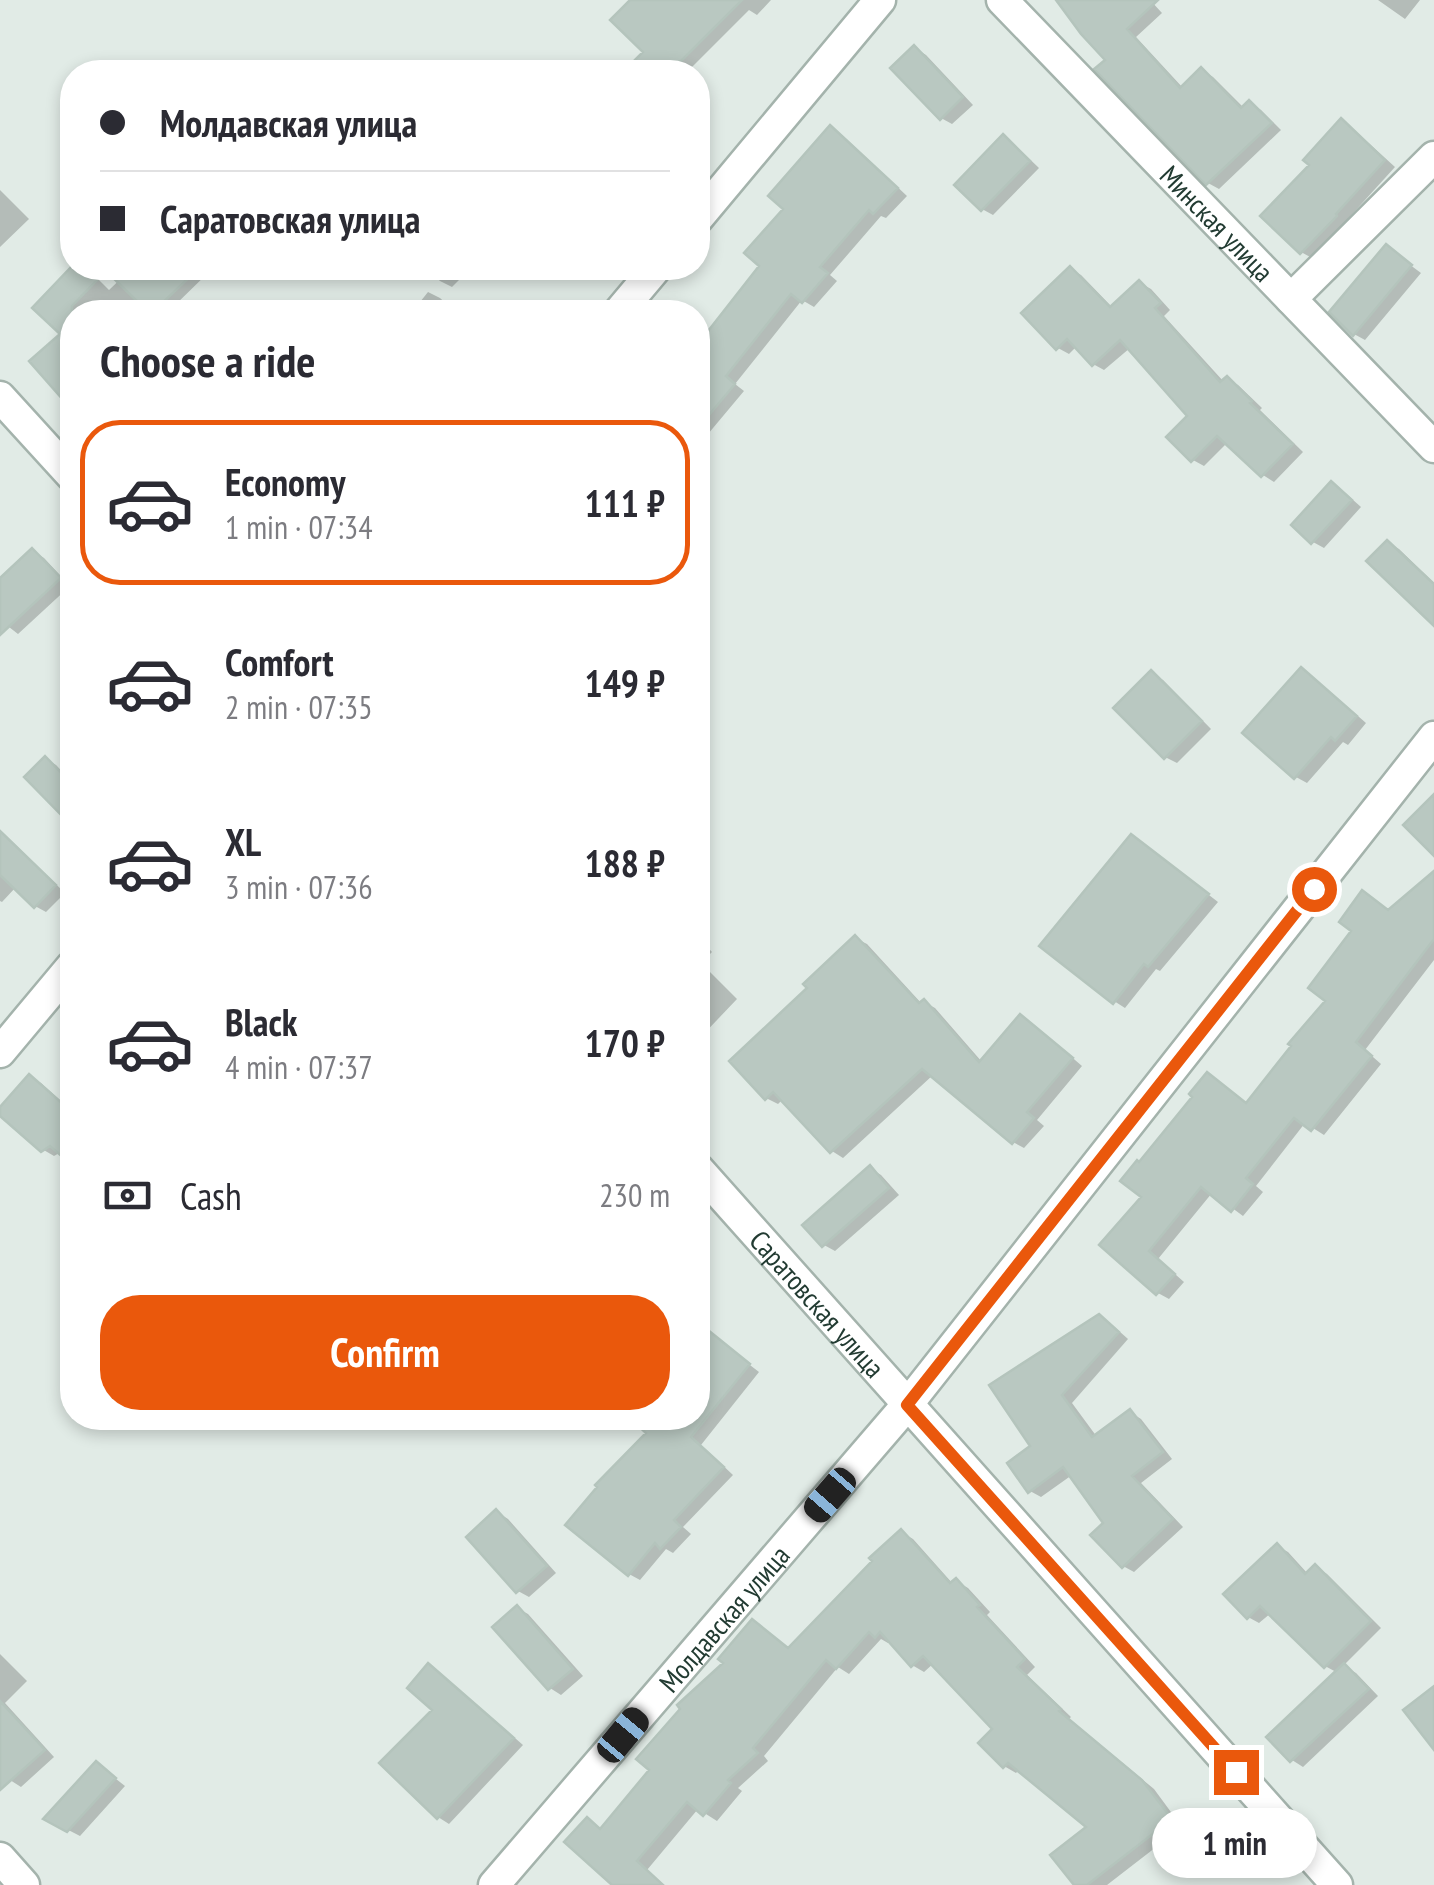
<!DOCTYPE html>
<meta charset="utf-8">
<style>
:root{--surface:#fff;--page:#f7f7f7;--text:#2b2b33;--muted:#7c7c81;--line:#e1e1e2;--accent:#ea580c}
body{margin:0;font-family:"PT Sans Narrow",sans-serif;background:var(--page);color:var(--text);height:100vh;display:flex;flex-direction:column;font-size:38px;white-space:nowrap}
*{box-sizing:border-box;margin:0}
p{font-size:32px;color:var(--muted)}
.icon{flex:none;width:55px;height:55px;fill:none;stroke:currentColor;stroke-width:2;stroke-linecap:round;stroke-linejoin:round}
.map{position:relative;flex:1;overflow:hidden}
.side{position:absolute;left:60px;top:300px;width:650px;height:1130px;display:flex;flex-direction:column;background:var(--surface);border-radius:40px;box-shadow:0 5px 15px #0003}
.side>*{flex:none}
.top-card{position:absolute;left:60px;top:60px;width:650px;height:220px;border-radius:40px;box-shadow:0 5px 15px #0003;display:grid;align-content:center;height:220px;padding:0 40px;background:var(--surface)}
.end{position:absolute;width:45px;height:45px;margin:-22px;border:12px solid #ea580c;background:#fff;box-shadow:0 0 0 5px #fff}
.from{border-radius:50%}
.bubble{position:absolute;height:70px;border-radius:35px;background:var(--surface);box-shadow:0 5px 15px #0003;font-size:32px;font-weight:800;line-height:70px;text-align:center}
.car{position:absolute;width:30px;height:60px;margin:-30px -15px;border-radius:12px;box-shadow:0 0 8px 2px #0007;background:linear-gradient(#222 24%,#8ab4d8 0 40%,#222 0 76%,#8ab4d8 0 86%,#222 0)}
.top-card b{display:flex;align-items:center;gap:35px;height:95px;font-size:38px}
.top-card b+b{border-top:2px solid var(--line)}
.top-card i{width:25px;height:25px;background:var(--text)}
ul{padding:0;list-style:none}
li{display:flex;align-items:center;gap:30px;height:165px;margin:0 20px 15px;padding:0 20px;border:5px solid transparent;border-radius:40px}
li div{flex:1}
li b{display:block;font-size:38px}
li em{font-style:normal;font-weight:800}
li.current{border-color:var(--accent)}
li>.icon{width:90px;height:90px;stroke-width:1.5}
h2{padding:0 40px;font-size:45px;line-height:120px}
.pay{display:flex;align-items:center;gap:25px;height:110px;padding:0 40px;font-size:38px}
.pay p{margin-inline-start:auto}
.cta{display:flex;gap:20px;margin-top:auto;padding:20px 40px}
.cta a{flex:1;height:115px;border-radius:40px;background:var(--accent);color:#fff;font-size:40px;font-weight:800;line-height:115px;text-align:center}
.map>svg:first-child{display:block}
.shadow{fill:#0003}
.building{fill:#b9c8c1;stroke:#b4c4bc;stroke-width:2.5}
.lines{fill:none;stroke-linecap:round;stroke-linejoin:round}
.minor-casing{stroke:#a4b3ac;stroke-width:35}
.minor{stroke:#fff;stroke-width:30}
.route{stroke:#ea580c;stroke-width:12}
.labels{text-anchor:middle;dominant-baseline:central;stroke-width:9;stroke-linejoin:round;paint-order:stroke}
.street-label{font-size:28px;fill:#223b32;stroke:#f1f8f4}
</style>
<div class="map">
<svg width="1434" height="1885" viewBox="0 0 1434 1885">
<rect width="100%" height="100%" fill="#e1ebe6"/>
<path class="shadow" d="M 634,0 L 771,0 L 757,15 L 749,10 L 687,72 L 626,72 L 646,52 Z
M 1059,0 L 1150,0 L 1162,13 L 1136,37 L 1183,88 L 1202,70 L 1213,77 L 1244,108 L 1250,103 L 1261,110 L 1281,130 L 1219,189 L 1208,183 Z
M 1378,0 L 1420,0 L 1405,19 Z
M 915,48 L 926,55 L 973,105 L 952,124 L 941,118 Z
M 288,66 L 300,72 L 282,72 Z
M 1341,122 L 1352,128 L 1395,167 L 1345,222 L 1347,223 L 1312,258 L 1301,252 L 1313,165 Z
M 831,128 L 842,135 L 907,196 L 886,218 L 881,216 L 830,275 L 837,281 L 814,307 L 802,300 L 735,384 L 744,391 L 708,434 L 698,428 L 698,348 L 763,266 L 786,208 Z
M 1003,138 L 1014,144 L 1039,168 L 993,215 L 982,209 Z
M 0,190 L 29,219 L 0,247 Z
M 1386,247 L 1421,273 L 1365,340 L 1354,334 Z
M 74,268 L 84,268 L 89,270 L 109,290 L 132,268 L 213,268 L 168,312 L 72,312 L 72,400 L 61,394 L 63,334 Z
M 426,268 L 471,268 L 452,287 L 440,281 Z
M 563,268 L 586,268 L 577,277 Z
M 1070,269 L 1081,275 L 1112,307 L 1140,283 L 1151,289 L 1170,310 L 1164,316 L 1224,382 L 1227,379 L 1238,385 L 1262,408 L 1260,410 L 1303,452 L 1274,482 L 1263,475 L 1228,442 L 1204,466 L 1193,460 L 1190,416 L 1130,348 L 1104,370 L 1093,364 L 1077,346 L 1069,354 L 1058,348 Z
M 428,292 L 440,298 L 455,312 L 412,312 Z
M 1332,484 L 1343,491 L 1361,507 L 1324,548 L 1313,542 Z
M 1387,543 L 1399,549 L 1434,583 L 1434,622 Z
M 33,551 L 44,558 L 70,586 L 18,634 L 0,620 L 0,582 Z
M 1302,670 L 1313,677 L 1366,723 L 1348,745 L 1343,742 L 1307,783 L 1296,777 Z
M 1151,674 L 1163,680 L 1211,729 L 1177,763 L 1165,757 Z
M 45,759 L 56,765 L 72,782 L 72,823 L 27,777 Z
M 0,830 L 65,893 L 46,912 L 35,906 L 16,887 L 2,902 L 0,901 Z
M 1143,844 L 1218,902 L 1160,971 L 1156,969 L 1125,1008 L 1114,1001 Z
M 1434,874 L 1434,960 L 1365,1050 L 1381,1064 L 1324,1135 L 1305,1123 L 1256,1186 L 1263,1192 L 1243,1216 L 1212,1193 L 1158,1259 L 1184,1282 L 1169,1299 L 1158,1293 L 1102,1244 L 1248,1105 L 1329,1000 L 1390,912 Z
M 698,937 L 712,952 L 701,963 L 737,999 L 698,1040 Z
M 855,938 L 867,944 L 922,1004 L 924,1002 L 935,1008 L 982,1062 L 1021,1017 L 1032,1023 L 1082,1066 L 1037,1120 L 1044,1126 L 1024,1148 L 1013,1142 L 933,1075 L 843,1158 L 832,1151 L 783,1099 L 778,1104 L 766,1098 L 810,988 Z
M 30,1077 L 41,1083 L 72,1111 L 72,1161 L 61,1152 L 54,1156 L 42,1149 L 0,1113 Z
M 870,1168 L 881,1175 L 899,1195 L 835,1251 L 824,1245 Z
M 1099,1316 L 1110,1323 L 1128,1339 L 1072,1403 L 1097,1437 L 1130,1412 L 1141,1419 L 1172,1459 L 1141,1483 L 1183,1527 L 1134,1572 L 1123,1566 L 1107,1523 L 1072,1475 L 1041,1497 L 1030,1491 L 1033,1447 Z
M 698,1325 L 759,1372 L 701,1445 L 733,1475 L 683,1527 L 691,1534 L 673,1553 L 666,1549 L 640,1580 L 629,1574 L 650,1433 L 646,1429 L 656,1418 L 698,1418 Z
M 497,1512 L 508,1519 L 556,1573 L 529,1597 L 518,1591 Z
M 901,1532 L 913,1539 L 953,1584 L 956,1581 L 968,1588 L 990,1612 L 987,1615 L 1035,1667 L 1027,1675 L 1071,1717 L 1069,1719 L 1154,1789 L 1182,1827 L 1107,1885 L 1077,1885 L 1091,1828 L 1020,1769 L 1016,1773 L 1004,1766 L 996,1729 L 934,1663 L 924,1672 L 912,1665 L 890,1640 L 888,1643 L 881,1639 L 849,1674 L 838,1667 L 764,1756 L 768,1761 L 738,1788 L 742,1791 L 717,1821 L 698,1809 L 647,1870 L 664,1885 L 616,1885 L 587,1820 L 602,1830 L 652,1770 L 753,1622 L 790,1650 Z
M 1277,1546 L 1288,1552 L 1308,1574 L 1316,1567 L 1327,1574 L 1381,1628 L 1343,1666 L 1356,1673 L 1378,1696 L 1303,1767 L 1292,1760 L 1270,1737 L 1338,1673 L 1325,1666 L 1271,1613 L 1259,1623 L 1248,1617 Z
M 517,1608 L 528,1614 L 583,1676 L 561,1695 L 550,1688 Z
M 0,1654 L 27,1681 L 5,1703 L 54,1757 L 21,1787 L 10,1780 L 0,1769 Z
M 429,1667 L 440,1673 L 523,1745 L 449,1824 L 438,1817 L 436,1710 Z
M 97,1764 L 125,1786 L 80,1836 L 47,1819 Z"/>
<path class="building" d="M 630,0 L 742,0 L 670,72 L 623,72 L 643,52 L 610,20 Z
M 1056,0 L 1158,0 L 1127,29 L 1180,88 L 1201,67 L 1241,108 L 1249,100 L 1272,123 L 1206,185 L 1094,69 L 1105,60 L 1081,34 Z
M 914,45 L 963,97 L 940,120 L 890,68 Z
M 1341,118 L 1385,160 L 1336,214 L 1337,216 L 1300,254 L 1260,216 L 1309,165 L 1303,160 Z
M 830,125 L 898,188 L 873,214 L 869,210 L 820,267 L 828,273 L 802,303 L 791,294 L 726,376 L 735,384 L 698,428 L 698,344 L 759,266 L 744,253 L 783,209 L 768,196 Z
M 1003,134 L 1030,161 L 981,211 L 954,185 Z
M 1386,244 L 1412,265 L 1353,336 L 1329,312 Z
M 72,266 L 84,268 L 97,280 L 72,306 L 72,410 L 29,361 L 60,334 L 32,308 Z
M 1070,266 L 1110,307 L 1139,280 L 1161,303 L 1155,308 L 1220,382 L 1227,376 L 1252,401 L 1250,403 L 1293,444 L 1261,477 L 1217,436 L 1191,462 L 1166,437 L 1187,416 L 1120,340 L 1092,366 L 1067,339 L 1056,350 L 1021,313 Z
M 103,268 L 199,268 L 153,312 L 148,312 Z
M 1331,481 L 1352,500 L 1311,544 L 1291,525 Z
M 1387,540 L 1434,584 L 1434,626 L 1366,561 Z
M 32,548 L 61,578 L 0,635 L 0,578 Z
M 1301,667 L 1357,716 L 1335,741 L 1331,737 L 1294,779 L 1242,733 Z
M 1151,670 L 1202,721 L 1164,759 L 1113,708 Z
M 45,756 L 72,784 L 72,826 L 24,777 Z
M 1434,794 L 1434,856 L 1403,825 Z
M 0,831 L 56,885 L 34,908 L 0,875 Z
M 1131,834 L 1209,894 L 1148,967 L 1144,964 L 1113,1004 L 1039,946 Z
M 1434,871 L 1434,939 L 1356,1042 L 1372,1056 L 1311,1131 L 1294,1118 L 1246,1178 L 1253,1184 L 1231,1212 L 1201,1187 L 1149,1251 L 1175,1274 L 1156,1295 L 1099,1245 L 1141,1197 L 1120,1181 L 1137,1160 L 1139,1162 L 1192,1097 L 1189,1094 L 1207,1072 L 1246,1103 L 1291,1046 L 1288,1044 L 1325,1001 L 1308,988 L 1351,931 L 1339,922 L 1362,890 L 1388,910 Z
M 855,935 L 919,1003 L 924,999 L 979,1062 L 1020,1014 L 1073,1058 L 1027,1112 L 1034,1118 L 1012,1144 L 922,1069 L 830,1153 L 773,1092 L 765,1100 L 729,1061 L 807,988 L 803,984 Z
M 29,1074 L 72,1112 L 72,1165 L 50,1146 L 41,1152 L 0,1116 L 0,1107 Z
M 870,1165 L 889,1188 L 822,1247 L 802,1225 Z
M 1099,1314 L 1119,1332 L 1062,1395 L 1092,1437 L 1130,1409 L 1163,1452 L 1132,1476 L 1173,1519 L 1122,1568 L 1090,1535 L 1103,1523 L 1063,1467 L 1028,1493 L 1007,1463 L 1030,1446 L 989,1385 Z
M 698,1322 L 750,1364 L 691,1437 L 724,1467 L 674,1520 L 681,1527 L 660,1549 L 655,1543 L 628,1576 L 565,1525 L 597,1487 L 595,1485 L 646,1433 L 630,1418 L 698,1418 Z
M 496,1509 L 547,1566 L 516,1593 L 466,1537 Z
M 901,1529 L 950,1583 L 956,1578 L 980,1605 L 977,1607 L 1025,1659 L 1017,1667 L 1061,1709 L 1059,1711 L 1142,1780 L 1172,1819 L 1087,1885 L 1074,1885 L 1050,1855 L 1086,1827 L 1008,1763 L 1003,1768 L 978,1743 L 992,1729 L 923,1656 L 911,1667 L 880,1632 L 875,1638 L 869,1632 L 836,1669 L 826,1660 L 753,1748 L 758,1753 L 728,1780 L 731,1783 L 703,1816 L 687,1802 L 637,1861 L 663,1885 L 612,1885 L 564,1842 L 587,1817 L 600,1829 L 649,1770 L 636,1759 L 680,1709 L 677,1705 L 723,1663 L 718,1659 L 752,1619 L 788,1648 L 872,1561 L 869,1558 Z
M 1277,1543 L 1305,1574 L 1315,1564 L 1371,1621 L 1324,1668 L 1260,1606 L 1247,1619 L 1223,1594 Z
M 517,1605 L 573,1669 L 548,1690 L 492,1627 Z
M 428,1663 L 514,1738 L 437,1819 L 379,1763 L 432,1710 L 407,1688 Z
M 1344,1663 L 1369,1689 L 1290,1762 L 1266,1737 Z
M 1434,1686 L 1434,1750 L 1403,1710 Z
M 0,1701 L 45,1750 L 0,1790 Z
M 96,1761 L 116,1778 L 67,1832 L 43,1819 Z"/>
<g class="lines">
<g class="minor-casing">
<g id="minor">
<path id="s1" d="M 1002,0 L 1434,447"/>
<path d="M 698,218 L 880,0"/>
<path d="M 1291,299 L 1434,157"/>
<path d="M 619,312 L 656,268"/>
<path d="M 0,397 L 72,476"/>
<path d="M 0,1052 L 72,966"/>
<path id="s2" d="M 698,1169 L 1337,1885"/>
<path d="M 0,1858 L 24,1885"/>
<path id="s3" d="M 494,1885 L 907,1405 L 1434,737"/>
</g>
</g>
<use href="#minor" class="minor"/>
</g>
<g class="lines">
<path class="route" d="M 1236,1772 L 907,1405 L 1314,889"/>
</g>
<g class="labels">
<g class="street-label">
<text stroke="none"><textPath href="#s1" startOffset="310">Минская улица</textPath></text>
<text stroke="none"><textPath href="#s2" startOffset="180">Саратовская улица</textPath></text>
<text stroke="none"><textPath href="#s3" startOffset="352">Молдавская улица</textPath></text>
</g>
</g>
</svg>
<i class="end from" style="left:1314px;top:889px"></i>
<i class="end" style="left:1236px;top:1772px"></i>
<div class="bubble" style="left:1152px;top:1808px;width:165px">1 min</div>
<i class="car" style="left:830px;top:1495px;rotate:221deg"></i>
<i class="car" style="left:623px;top:1735px;rotate:40deg"></i>
<div class="top-card">
<b><i class="from"></i>Молдавская улица</b>
<b><i></i>Саратовская улица</b>
</div>
<section class="side">
<h2>Choose a ride</h2>
<ul>
<li class="current"><svg class="icon" aria-label="car" viewBox="0 0 24 24"><path d="M5 17H2v-5l4-1 3-4h7l3 4 3 1v5h-3M9 17h6M6 11h13"/><circle cx="7" cy="17" r="2"/><circle cx="17" cy="17" r="2"/></svg><div><b>Economy</b><p>1 min · 07:34</p></div><em>111 ₽</em></li>
<li><svg class="icon" aria-label="car" viewBox="0 0 24 24"><path d="M5 17H2v-5l4-1 3-4h7l3 4 3 1v5h-3M9 17h6M6 11h13"/><circle cx="7" cy="17" r="2"/><circle cx="17" cy="17" r="2"/></svg><div><b>Comfort</b><p>2 min · 07:35</p></div><em>149 ₽</em></li>
<li><svg class="icon" aria-label="car" viewBox="0 0 24 24"><path d="M5 17H2v-5l4-1 3-4h7l3 4 3 1v5h-3M9 17h6M6 11h13"/><circle cx="7" cy="17" r="2"/><circle cx="17" cy="17" r="2"/></svg><div><b>XL</b><p>3 min · 07:36</p></div><em>188 ₽</em></li>
<li><svg class="icon" aria-label="car" viewBox="0 0 24 24"><path d="M5 17H2v-5l4-1 3-4h7l3 4 3 1v5h-3M9 17h6M6 11h13"/><circle cx="7" cy="17" r="2"/><circle cx="17" cy="17" r="2"/></svg><div><b>Black</b><p>4 min · 07:37</p></div><em>170 ₽</em></li>
</ul>
<div class="pay"><svg class="icon" aria-label="cash" viewBox="0 0 24 24"><path d="M3 7h18v10H3z"/><circle cx="12" cy="12" r="2"/></svg>Cash<p>230 m</p></div>
<div class="cta"><a>Confirm</a></div>
</section>
</div>
